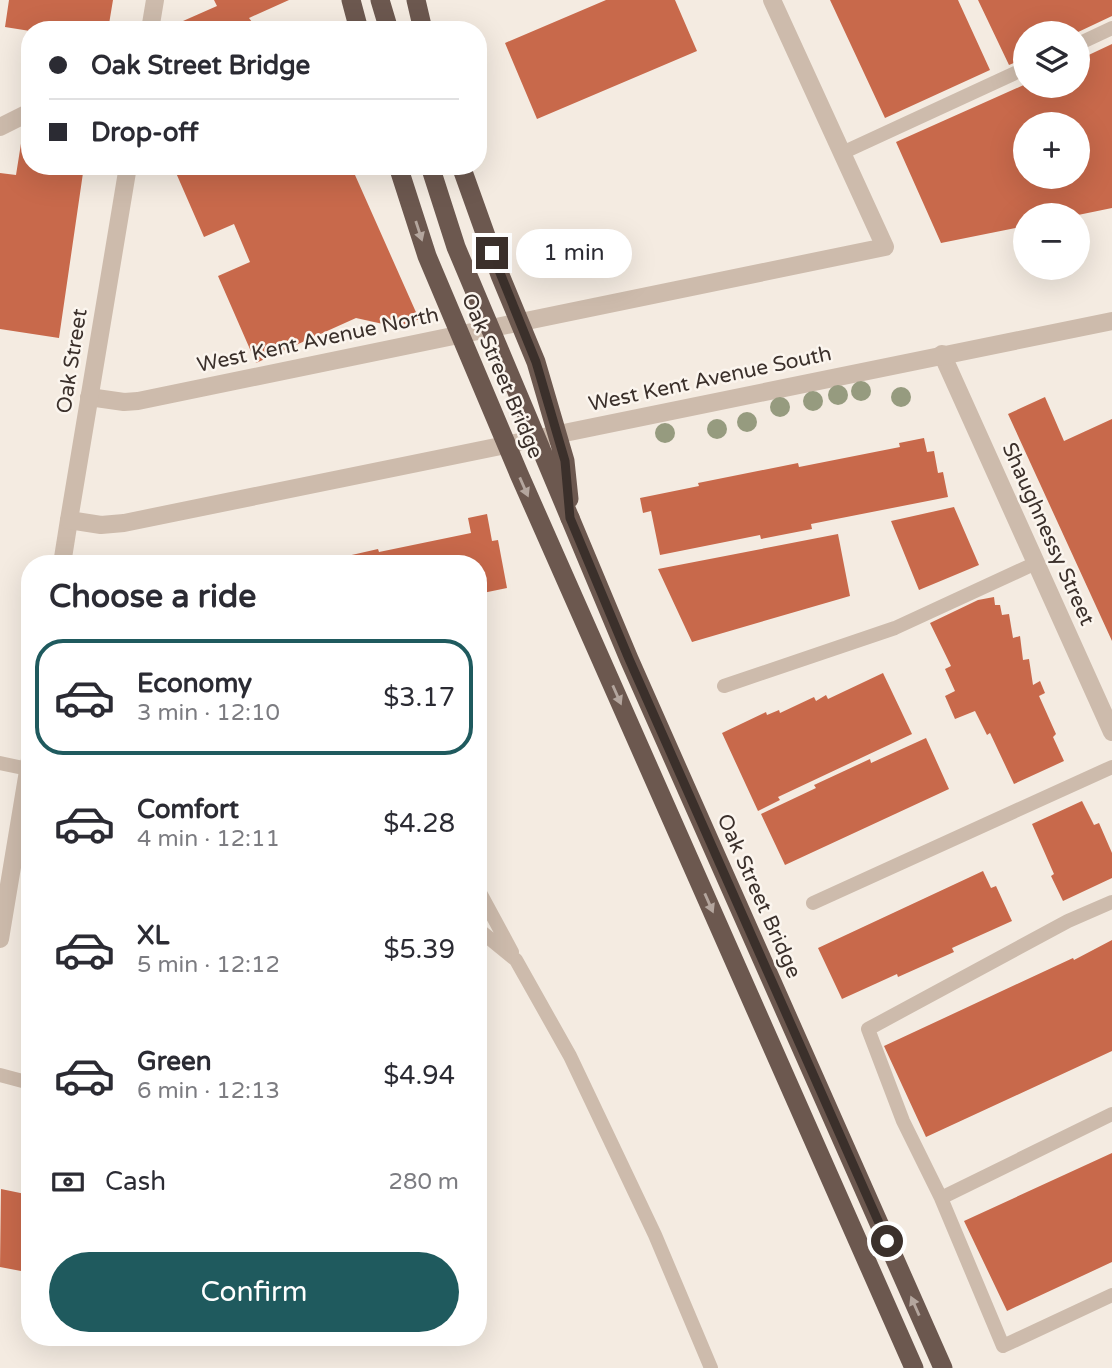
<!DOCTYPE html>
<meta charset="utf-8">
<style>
:root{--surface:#fff;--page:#f2f2f3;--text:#2b2b33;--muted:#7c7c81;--line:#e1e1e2;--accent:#1f5a5e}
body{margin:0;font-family:"Varela Round",sans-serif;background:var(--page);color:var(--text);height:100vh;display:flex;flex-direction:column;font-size:26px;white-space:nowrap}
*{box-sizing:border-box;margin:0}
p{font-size:23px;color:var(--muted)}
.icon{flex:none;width:38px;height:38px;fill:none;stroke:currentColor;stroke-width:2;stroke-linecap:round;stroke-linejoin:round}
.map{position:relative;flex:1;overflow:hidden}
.side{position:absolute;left:21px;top:555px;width:466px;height:791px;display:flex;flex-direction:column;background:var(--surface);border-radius:28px;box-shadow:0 7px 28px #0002}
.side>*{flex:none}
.guide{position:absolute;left:21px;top:21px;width:466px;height:154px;border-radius:28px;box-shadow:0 7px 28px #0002;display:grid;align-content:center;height:154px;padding:0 28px;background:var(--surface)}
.tools{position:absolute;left:1013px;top:21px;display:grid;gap:14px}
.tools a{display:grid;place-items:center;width:77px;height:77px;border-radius:50%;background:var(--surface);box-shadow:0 7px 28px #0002;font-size:35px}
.end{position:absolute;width:32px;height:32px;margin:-16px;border:9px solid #3b302b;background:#fff;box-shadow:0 0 0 4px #fff}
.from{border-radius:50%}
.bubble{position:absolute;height:49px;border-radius:24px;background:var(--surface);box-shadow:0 7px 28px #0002;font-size:23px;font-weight:600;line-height:49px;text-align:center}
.guide b{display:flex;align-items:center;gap:24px;height:66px;font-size:26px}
.guide b+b{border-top:2px solid var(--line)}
.guide i{width:18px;height:18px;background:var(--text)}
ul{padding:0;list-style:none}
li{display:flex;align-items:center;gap:21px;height:116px;margin:0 14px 10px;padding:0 14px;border:4px solid transparent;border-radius:28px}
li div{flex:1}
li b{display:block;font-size:26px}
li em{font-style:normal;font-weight:600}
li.selected{border-color:var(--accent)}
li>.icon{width:63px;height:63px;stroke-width:1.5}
h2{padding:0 28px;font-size:32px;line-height:84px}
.pay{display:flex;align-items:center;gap:18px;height:77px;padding:0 28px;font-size:26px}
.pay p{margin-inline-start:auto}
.primary-button{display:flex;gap:14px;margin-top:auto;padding:14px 28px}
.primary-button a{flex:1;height:80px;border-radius:42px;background:var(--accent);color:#fff;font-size:28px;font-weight:600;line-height:80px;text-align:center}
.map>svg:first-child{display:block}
.building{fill:#c8694b;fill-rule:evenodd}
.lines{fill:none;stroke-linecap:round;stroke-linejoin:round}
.service{stroke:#cdbbac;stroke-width:14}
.minor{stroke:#cdbbac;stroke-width:18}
.tertiary{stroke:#cdbbac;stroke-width:18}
.trunk{stroke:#6c584f;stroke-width:19}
.trunk-bridge{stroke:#6c584f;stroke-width:19}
.tree{fill:#969b7f}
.oneway{fill:#b4a69e}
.route{stroke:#3b302b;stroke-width:9}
.labels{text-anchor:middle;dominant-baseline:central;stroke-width:5;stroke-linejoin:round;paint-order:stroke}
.street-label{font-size:21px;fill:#3b302b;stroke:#fbf5ee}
</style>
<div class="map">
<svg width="1112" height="1368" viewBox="0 0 1112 1368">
<rect width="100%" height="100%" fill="#f4ebe1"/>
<path class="building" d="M 9,0 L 113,0 L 108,30 L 30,31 L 5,27 Z
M 214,0 L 289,0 L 249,18 L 258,30 L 183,30 L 183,21 L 217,6 Z
M 606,0 L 675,0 L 697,51 L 537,119 L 505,43 Z
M 830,0 L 958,0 L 990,70 L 885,118 Z
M 978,0 L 1112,0 L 1112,16 L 1076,33 L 1026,33 L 1026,58 L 1009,65 Z
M 1112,44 L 1112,208 L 1078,215 L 1026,215 L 1026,226 L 941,243 L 896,142 L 1026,84 L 1026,86 L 1078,86 L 1078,60 ZM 1026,124 L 1078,124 L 1078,177 L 1026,177 Z
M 23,131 L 30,132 L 30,166 L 84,166 L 59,338 L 0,329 L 0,173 L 16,175 Z
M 173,166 L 351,166 L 419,319 L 401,328 L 356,318 L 256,363 L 218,276 L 250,262 L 234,224 L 204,237 Z
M 1045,397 L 1064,441 L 1112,419 L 1112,641 L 1008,414 Z
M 924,438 L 927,452 L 934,451 L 938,473 L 943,472 L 948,497 L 811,524 L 812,529 L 761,539 L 760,535 L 660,555 L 651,511 L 643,513 L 640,498 L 699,486 L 698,483 L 798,463 L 799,467 L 900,447 L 899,443 Z
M 954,507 L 979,565 L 919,590 L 891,521 Z
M 487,514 L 492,541 L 498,540 L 507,588 L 478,594 L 478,564 L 312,564 L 378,549 L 379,552 L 471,533 L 468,518 Z
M 838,534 L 850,596 L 692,642 L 658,569 Z
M 994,597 L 995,605 L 1000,605 L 1002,615 L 1009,614 L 1013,638 L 1020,636 L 1023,660 L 1029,659 L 1033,685 L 1040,681 L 1045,693 L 1039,696 L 1056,734 L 1053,737 L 1064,761 L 1014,784 L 990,733 L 987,735 L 975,711 L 955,719 L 945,696 L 955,691 L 945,669 L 951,666 L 930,623 L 978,600 Z
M 883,673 L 912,734 L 778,797 L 780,800 L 758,811 L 722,733 L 766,712 L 767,715 L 779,710 L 780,713 L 814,697 L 816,701 L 826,695 L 828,699 Z
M 926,738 L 949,789 L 785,865 L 761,814 L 816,788 L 814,785 L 870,759 L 871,763 Z
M 1082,801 L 1094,825 L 1099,823 L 1112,853 L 1112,878 L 1063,901 L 1051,876 L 1054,874 L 1032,824 Z
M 983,871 L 991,888 L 996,886 L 1012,921 L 952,948 L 954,952 L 898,977 L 897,974 L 842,999 L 818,948 Z
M 1112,940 L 1112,1051 L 926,1137 L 884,1046 L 1073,958 L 1074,960 Z
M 1112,1153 L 1112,1262 L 1007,1311 L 964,1221 Z
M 1,1189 L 30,1195 L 30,1223 L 21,1271 L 0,1267 Z"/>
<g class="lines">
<path class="service" d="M 1078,44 L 1112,28
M 842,153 L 1026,68
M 724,686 L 895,628 L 1036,563
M 0,763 L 28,769
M 478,889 L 512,952
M 1112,902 L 1068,921 L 868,1029 L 903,1121 L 941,1198 L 1112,1114
M 813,903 L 1112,767
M 478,929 L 516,960 L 570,1056 L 655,1235 L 711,1368
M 0,1075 L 30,1083
M 941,1198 L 1003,1346 L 1112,1295"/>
<path class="minor" d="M 0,127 L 30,112
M 942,354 L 1112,732
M 89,397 L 124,402 L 138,401 L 885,247 L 772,0
M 62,564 L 69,520
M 0,939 L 30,759"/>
<path class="tertiary" d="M 150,30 L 155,0
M 128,166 L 69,520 L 101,525 L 124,523 L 1112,321"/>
<path class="trunk" d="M 351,0 L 359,30
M 380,0 L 389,30
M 416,0 L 423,30
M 570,518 L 629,659 L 943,1368"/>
<path class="trunk-bridge" d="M 398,166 L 427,256 L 519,474 L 914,1368
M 430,166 L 456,247 L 570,518
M 461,166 L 500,275 L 536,362 L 565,461 L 569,499"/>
</g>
<g class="tree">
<circle cx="861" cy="391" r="10"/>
<circle cx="838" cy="395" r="10"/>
<circle cx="901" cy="397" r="10"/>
<circle cx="813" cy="401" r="10"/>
<circle cx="780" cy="407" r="10"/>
<circle cx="747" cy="422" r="10"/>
<circle cx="717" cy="429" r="10"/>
<circle cx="665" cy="433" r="10"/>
</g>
<defs><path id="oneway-solid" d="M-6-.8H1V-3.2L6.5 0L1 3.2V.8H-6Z" transform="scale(1.75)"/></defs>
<g class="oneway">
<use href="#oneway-solid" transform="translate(419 231) rotate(72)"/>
<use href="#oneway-solid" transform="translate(524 487) rotate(66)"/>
<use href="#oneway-solid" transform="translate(617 695) rotate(66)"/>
<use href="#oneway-solid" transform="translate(709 903) rotate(66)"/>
<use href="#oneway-solid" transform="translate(915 1306) rotate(-114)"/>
</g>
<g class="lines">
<path class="route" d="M 492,253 L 536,362 L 565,461 L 570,518 L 629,659 L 887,1241"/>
</g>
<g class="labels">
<g class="street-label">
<text transform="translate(318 340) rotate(-12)">West Kent Avenue North</text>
<text transform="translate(72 361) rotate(-81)">Oak Street</text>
<text transform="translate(502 376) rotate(67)">Oak Street Bridge</text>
<text transform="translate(710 379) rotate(-12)">West Kent Avenue South</text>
<text transform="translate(1048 534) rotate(66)">Shaughnessy Street</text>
<text transform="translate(759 896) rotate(66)">Oak Street Bridge</text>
</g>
</g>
</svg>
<div class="tools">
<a><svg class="icon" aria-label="layers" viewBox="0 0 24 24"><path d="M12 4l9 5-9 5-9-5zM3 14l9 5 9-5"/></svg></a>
<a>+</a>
<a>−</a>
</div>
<i class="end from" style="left:887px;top:1241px"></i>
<i class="end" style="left:492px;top:253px"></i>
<div class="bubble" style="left:516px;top:229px;width:116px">1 min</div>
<div class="guide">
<b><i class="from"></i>Oak Street Bridge</b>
<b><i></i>Drop-off</b>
</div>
<section class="side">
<h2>Choose a ride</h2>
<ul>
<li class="selected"><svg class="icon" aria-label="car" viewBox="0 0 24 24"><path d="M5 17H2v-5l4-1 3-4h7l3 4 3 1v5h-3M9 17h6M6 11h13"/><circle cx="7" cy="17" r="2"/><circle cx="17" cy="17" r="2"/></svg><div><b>Economy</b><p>3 min · 12:10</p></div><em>$3.17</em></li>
<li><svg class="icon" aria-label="car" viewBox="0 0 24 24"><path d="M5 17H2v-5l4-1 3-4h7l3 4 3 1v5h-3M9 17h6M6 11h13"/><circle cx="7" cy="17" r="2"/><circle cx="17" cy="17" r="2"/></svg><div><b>Comfort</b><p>4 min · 12:11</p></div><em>$4.28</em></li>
<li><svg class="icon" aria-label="car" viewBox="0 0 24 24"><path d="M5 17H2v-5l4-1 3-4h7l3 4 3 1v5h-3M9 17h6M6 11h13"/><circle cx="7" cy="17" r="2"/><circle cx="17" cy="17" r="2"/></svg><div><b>XL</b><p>5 min · 12:12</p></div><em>$5.39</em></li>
<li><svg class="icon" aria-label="car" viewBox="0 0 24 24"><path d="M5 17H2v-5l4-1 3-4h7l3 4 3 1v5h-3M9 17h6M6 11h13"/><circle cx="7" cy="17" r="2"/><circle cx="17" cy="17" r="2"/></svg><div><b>Green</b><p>6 min · 12:13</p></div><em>$4.94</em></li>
</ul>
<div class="pay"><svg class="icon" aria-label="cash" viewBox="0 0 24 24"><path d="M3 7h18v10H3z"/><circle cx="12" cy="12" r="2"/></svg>Cash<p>280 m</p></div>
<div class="primary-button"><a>Confirm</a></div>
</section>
</div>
